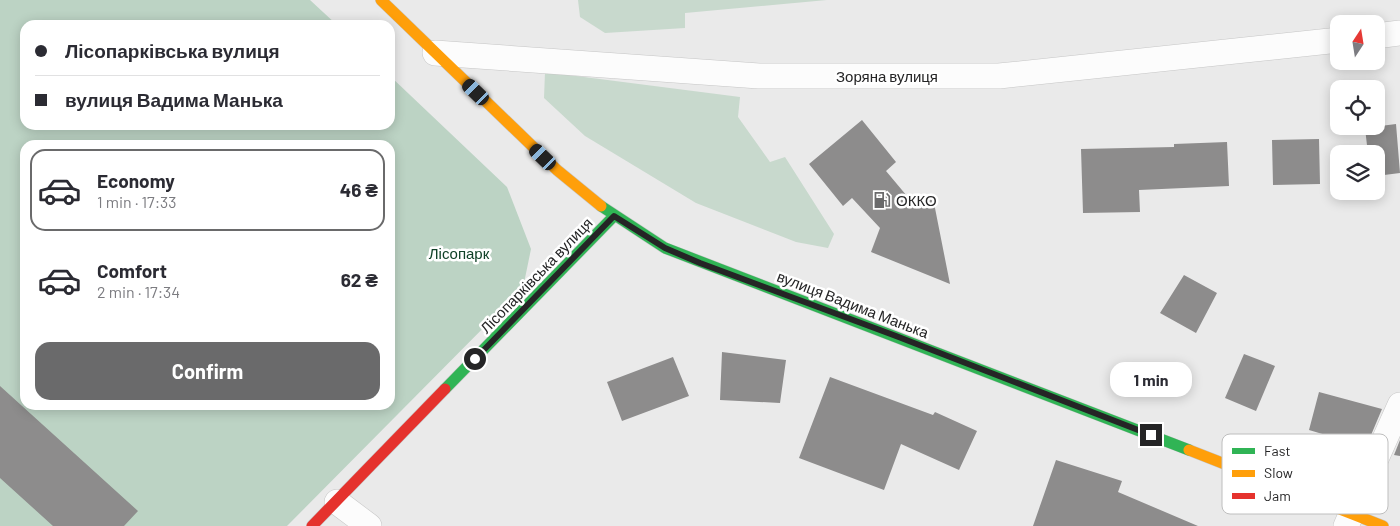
<!DOCTYPE html>
<meta charset="utf-8">
<style>
:root{--surface:#fff;--page:#f2f2f3;--text:#2b2b33;--muted:#7c7c81;--line:#e1e1e2;--accent:#6a6a6b}
body{margin:0;font-family:Barlow,sans-serif;background:var(--page);color:var(--text);height:100vh;display:flex;flex-direction:column;font-size:19px;white-space:nowrap}
*{box-sizing:border-box;margin:0}
p{font-size:16px;color:var(--muted)}
.icon{flex:none;width:28px;height:28px;fill:none;stroke:currentColor;stroke-width:2;stroke-linecap:round;stroke-linejoin:round}
.map{position:relative;flex:1;overflow:hidden}
.drawer{position:absolute;left:20px;top:140px;width:375px;height:270px;display:flex;flex-direction:column;background:var(--surface);border-radius:15px;box-shadow:0 2px 12px #0003}
.drawer>*{flex:none}
.banner{position:absolute;left:20px;top:20px;width:375px;height:110px;border-radius:15px;box-shadow:0 2px 12px #0003;display:grid;align-content:center;height:110px;padding:0 15px;background:var(--surface)}
.needle{width:32px;rotate:12deg}
.fabs{position:absolute;left:1330px;top:15px;display:grid;gap:10px}
.fabs a{display:grid;place-items:center;width:55px;height:55px;border-radius:10px;background:var(--surface);box-shadow:0 2px 12px #0003;font-size:25px}
.end{position:absolute;width:22px;height:22px;margin:-11px;border:6px solid #252526;background:#fff;box-shadow:0 0 0 2px #fff}
.from{border-radius:50%}
.bubble{position:absolute;height:35px;border-radius:15px;background:var(--surface);box-shadow:0 2px 12px #0003;font-size:16px;font-weight:700;line-height:35px;text-align:center}
.car{position:absolute;width:15px;height:30px;margin:-15px -8px;border-radius:6px;box-shadow:0 0 4px 1px #0007;background:linear-gradient(#222 24%,#8ab4d8 0 40%,#222 0 76%,#8ab4d8 0 86%,#222 0)}
.banner b{display:flex;align-items:center;gap:18px;height:48px;font-size:19px}
.banner b+b{border-top:1px solid var(--line)}
.banner i{width:12px;height:12px;background:var(--text)}
ul{padding:9px 0 0;list-style:none}
li{display:flex;align-items:center;gap:15px;height:82px;margin:0 10px 8px;padding:0 5px;border:2px solid transparent;border-radius:15px}
li div{flex:1}
li b{display:block;font-size:19px}
li em{font-style:normal;font-weight:700}
li.current{border-color:var(--accent)}
li>.icon{width:45px;height:45px;stroke-width:1.5}
.action{display:flex;gap:10px;margin-top:auto;padding:10px 15px}
.action a{flex:1;height:58px;border-radius:15px;background:var(--accent);color:#fff;font-size:20px;font-weight:700;line-height:58px;text-align:center}
.map>svg:first-child{display:block}
.green{fill:#c8d9cd}
.forest{fill:#bcd3c4;fill-rule:evenodd}
.building{fill:#8d8c8c}
.lines{fill:none;stroke-linecap:round;stroke-linejoin:round}
.street-casing{stroke:#c6c6c6;stroke-width:26}
.fast-casing{stroke:#c6c6c6;stroke-width:12}
.slow-casing{stroke:#c6c6c6;stroke-width:12}
.jam-casing{stroke:#c6c6c6;stroke-width:12}
.street{stroke:#fcfcfc;stroke-width:25}
.fast{stroke:#30b455;stroke-width:11}
.slow{stroke:#ff9f0a;stroke-width:11}
.jam{stroke:#e5322d;stroke-width:11}
.route{stroke:#252526;stroke-width:6}
.labels{text-anchor:middle;dominant-baseline:central;stroke-width:5;stroke-linejoin:round;paint-order:stroke}
.street-label{font-size:15px;fill:#252526;stroke:#fff}
.poi-label{font-size:15px;fill:#252526;stroke:#fff;text-anchor:start}
.park-label{font-size:15px;fill:#0f4127;stroke:#fff}
.key{fill:#fff;stroke:#bebebe;stroke-width:1}
.key-label{font-size:14px;fill:#252526}
</style>
<div class="map">
<svg width="1400" height="526" viewBox="0 0 1400 526">
<rect width="100%" height="100%" fill="#eaeaea"/>
<path class="green" d="M 578,0 L 827,0 L 685,13 L 685,28 L 605,33 L 580,17 Z
M 545,72 L 740,97 L 738,117 L 770,162 L 785,157 L 834,234 L 828,248 L 796,242 L 696,203 L 585,136 L 544,98 Z"/>
<path class="forest" d="M 0,0 L 310,0 L 337,25 L 25,25 L 25,125 L 390,125 L 390,76 L 507,187 L 531,249 L 523,288 L 287,526 L 0,526 ZM 25,145 L 390,145 L 390,405 L 25,405 Z"/>
<path class="building" d="M 862,120 L 896,162 L 886,171 L 912,202 L 933,198 L 950,284 L 871,252 L 880,228 L 852,198 L 843,206 L 809,164 Z
M 1396,124 L 1400,173 L 1376,176 L 1376,154 L 1368,154 L 1365,128 Z
M 1319,139 L 1320,184 L 1273,185 L 1272,140 Z
M 1227,142 L 1229,186 L 1139,190 L 1140,212 L 1083,213 L 1081,149 L 1174,147 L 1174,144 Z
M 1184,275 L 1217,293 L 1196,333 L 1160,313 Z
M 722,352 L 786,360 L 780,403 L 720,400 Z
M 1244,354 L 1275,366 L 1256,411 L 1225,398 Z
M 673,357 L 689,396 L 622,421 L 607,382 Z
M 830,377 L 933,415 L 935,412 L 977,431 L 959,470 L 901,444 L 884,490 L 799,458 Z
M 0,386 L 138,511 L 124,526 L 53,526 L 0,478 Z
M 1319,392 L 1382,409 L 1366,447 L 1309,430 Z
M 1400,440 L 1400,456 L 1394,455 Z
M 1056,460 L 1122,481 L 1118,492 L 1198,526 L 1033,526 Z"/>
<g class="lines">
<g class="street-casing">
<path id="street" d="M 1376,36 L 1400,33
M 435,53 L 759,76 L 999,76 L 1339,40
M 337,502 L 369,526
M 1346,526 L 1400,405"/>
</g>
<g class="fast-casing">
<path id="fast" d="M 601,206 L 665,248 L 1189,450
M 445,389 L 614,216"/>
</g>
<g class="slow-casing">
<path id="slow" d="M 381,0 L 557,170 L 601,206
M 1189,450 L 1383,526"/>
</g>
<g class="jam-casing">
<path id="jam" d="M 312,526 L 445,389"/>
</g>
<use href="#street" class="street"/>
<use href="#fast" class="fast"/>
<use href="#slow" class="slow"/>
<use href="#jam" class="jam"/>
</g>
<g class="lines">
<path class="route" d="M 475,359 L 614,216 L 665,248 L 700,263 L 896,336 L 1151,435"/>
</g>
<defs>
<g id="fuel-bare" transform="scale(1.35)"><path d="M-5.5-6h7V0h2V4h1.3V-2.5L3-4.5l.8-.8L6-3V5H2.5V1h-1V6h-7ZM-4.2-4.7v3.2H.2V-4.7Z" fill="#6a6a6b" stroke="#fff" stroke-width="2.5" paint-order="stroke"/></g>
</defs>
<g fill-rule="evenodd">
<use href="#fuel-bare" x="882" y="200"/>
</g>
<g class="labels">
<g class="street-label">
<text x="887" y="76">Зоряна вулиця</text>
<text transform="translate(536 275) rotate(-46)">Лісопарківська вулиця</text>
<text transform="translate(853 304) rotate(21)">вулиця Вадима Манька</text>
</g>
<g class="poi-label">
<text x="896" y="200">ОККО</text>
</g>
<g class="park-label">
<text x="459" y="253">Лісопарк</text>
</g>
</g>
<rect x="1222" y="434" width="166" height="80" rx="8" class="key"/>
<rect x="1232" y="448" width="23" height="6" fill="#30b455"/>
<rect x="1232" y="470" width="23" height="7" fill="#ff9f0a"/>
<rect x="1232" y="493" width="23" height="6" fill="#e5322d"/>
<g class="key-label">
<text x="1264" y="456">Fast</text>
<text x="1264" y="478">Slow</text>
<text x="1264" y="501">Jam</text>
</g>
</svg>
<div class="fabs">
<a><svg class="needle" viewBox="-14 -14 28 28"><path d="M0-13l5 13h-10z" fill="#e53935"/><path d="M0 13l5-13h-10z" fill="#7c7c81"/></svg></a>
<a><svg class="icon" aria-label="locate" viewBox="0 0 24 24"><circle cx="12" cy="12" r="6"/><path d="M12 2v4M12 18v4M2 12h4M18 12h4"/></svg></a>
<a><svg class="icon" aria-label="layers" viewBox="0 0 24 24"><path d="M12 4l9 5-9 5-9-5zM3 14l9 5 9-5"/></svg></a>
</div>
<i class="end from" style="left:475px;top:359px"></i>
<i class="end" style="left:1151px;top:435px"></i>
<div class="bubble" style="left:1110px;top:362px;width:82px">1 min</div>
<i class="car" style="left:476px;top:92px;rotate:314deg"></i>
<i class="car" style="left:543px;top:157px;rotate:314deg"></i>
<div class="banner">
<b><i class="from"></i>Лісопарківська вулиця</b>
<b><i></i>вулиця Вадима Манька</b>
</div>
<section class="drawer">
<ul>
<li class="current"><svg class="icon" aria-label="car" viewBox="0 0 24 24"><path d="M5 17H2v-5l4-1 3-4h7l3 4 3 1v5h-3M9 17h6M6 11h13"/><circle cx="7" cy="17" r="2"/><circle cx="17" cy="17" r="2"/></svg><div><b>Economy</b><p>1 min · 17:33</p></div><em>46 ₴</em></li>
<li><svg class="icon" aria-label="car" viewBox="0 0 24 24"><path d="M5 17H2v-5l4-1 3-4h7l3 4 3 1v5h-3M9 17h6M6 11h13"/><circle cx="7" cy="17" r="2"/><circle cx="17" cy="17" r="2"/></svg><div><b>Comfort</b><p>2 min · 17:34</p></div><em>62 ₴</em></li>
</ul>
<div class="action"><a>Confirm</a></div>
</section>
</div>
